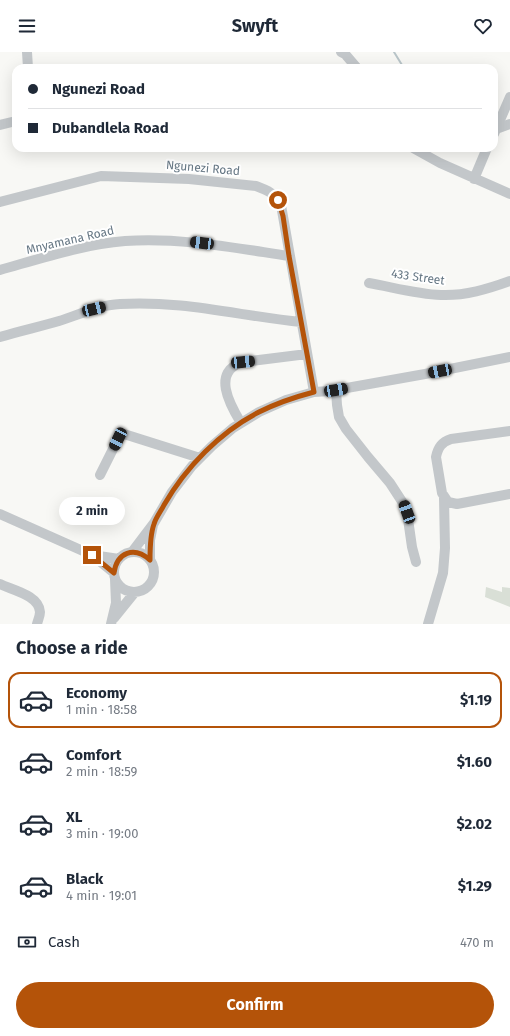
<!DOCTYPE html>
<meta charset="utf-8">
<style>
:root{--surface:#fff;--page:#f2f2f3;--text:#1f2937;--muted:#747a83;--line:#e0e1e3;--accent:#b45309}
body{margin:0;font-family:"Fira Sans",sans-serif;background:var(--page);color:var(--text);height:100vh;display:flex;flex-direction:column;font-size:15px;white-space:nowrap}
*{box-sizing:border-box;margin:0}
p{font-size:13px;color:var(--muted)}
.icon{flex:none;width:22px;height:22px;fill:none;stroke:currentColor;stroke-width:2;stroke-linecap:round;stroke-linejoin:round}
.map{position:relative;height:572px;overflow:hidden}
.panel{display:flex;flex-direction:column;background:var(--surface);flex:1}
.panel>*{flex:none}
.guide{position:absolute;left:12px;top:12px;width:486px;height:88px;border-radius:12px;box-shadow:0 4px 16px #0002;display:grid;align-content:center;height:88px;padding:0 16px;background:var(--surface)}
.end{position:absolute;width:18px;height:18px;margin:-9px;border:5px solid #b45309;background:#fff;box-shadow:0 0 0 2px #fff}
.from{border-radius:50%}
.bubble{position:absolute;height:28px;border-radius:14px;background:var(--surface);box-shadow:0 4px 16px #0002;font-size:13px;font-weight:700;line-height:28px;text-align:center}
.car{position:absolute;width:12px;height:24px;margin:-12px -6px;border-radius:5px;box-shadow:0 0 3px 1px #0007;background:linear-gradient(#222 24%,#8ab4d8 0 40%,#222 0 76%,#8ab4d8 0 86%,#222 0)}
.guide b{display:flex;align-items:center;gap:14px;height:38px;font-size:15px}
.guide b+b{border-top:1px solid var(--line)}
.guide i{width:10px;height:10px;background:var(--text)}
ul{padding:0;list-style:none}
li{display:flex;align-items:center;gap:12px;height:56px;margin:0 8px 6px;padding:0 8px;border:2px solid transparent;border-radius:12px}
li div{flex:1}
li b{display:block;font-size:15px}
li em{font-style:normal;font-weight:700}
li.selected{border-color:var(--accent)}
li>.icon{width:36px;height:36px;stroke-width:1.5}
h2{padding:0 16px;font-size:18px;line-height:48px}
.pay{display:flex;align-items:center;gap:10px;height:44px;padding:0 16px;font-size:15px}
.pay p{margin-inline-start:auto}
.action{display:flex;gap:8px;margin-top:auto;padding:8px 16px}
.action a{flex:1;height:46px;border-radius:24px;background:var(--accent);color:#fff;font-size:16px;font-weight:700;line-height:46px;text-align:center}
header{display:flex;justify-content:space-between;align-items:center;height:52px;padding:0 16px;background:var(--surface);font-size:18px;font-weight:700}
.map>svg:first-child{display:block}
.green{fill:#d9dfd6}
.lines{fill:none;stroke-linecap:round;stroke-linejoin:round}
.stream{stroke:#b9c5c9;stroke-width:2}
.minor{stroke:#c3c7ca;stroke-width:10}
.route{stroke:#b45309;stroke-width:5}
.labels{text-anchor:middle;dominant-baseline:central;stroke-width:4;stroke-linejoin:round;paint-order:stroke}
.street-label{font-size:12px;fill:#677885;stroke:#fff}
</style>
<header><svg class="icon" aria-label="menu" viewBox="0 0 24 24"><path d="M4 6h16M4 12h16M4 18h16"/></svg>Swyft<svg class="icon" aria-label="heart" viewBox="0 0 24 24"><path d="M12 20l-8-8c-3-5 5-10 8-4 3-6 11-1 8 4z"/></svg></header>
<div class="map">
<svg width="510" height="572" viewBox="0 0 510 572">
<rect width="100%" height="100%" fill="#f8f8f5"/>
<path class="green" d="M 486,535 L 502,540 L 502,535 L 510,536 L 510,555 L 485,545 Z"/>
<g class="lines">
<path class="stream" d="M 394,0 L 402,13 L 408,16"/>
<path class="minor" d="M 27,0 L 28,16
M 341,0 L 345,2 L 357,16
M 0,73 L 16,69
M 496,77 L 510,72
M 494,82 L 510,45
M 413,96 L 440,111 L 510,142
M 474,127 L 487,96
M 0,150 L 101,124 L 189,127 L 256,134 C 267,138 276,142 281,153 L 314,340
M 0,218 C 39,207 84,192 125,189 C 179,185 235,196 289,204
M 369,231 C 392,235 417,242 441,243 C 465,244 488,237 510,229
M 0,285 C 19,279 39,275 59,269 C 78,263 99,253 120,252 C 180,248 241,264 301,270
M 336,338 L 337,353 L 339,365 L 346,377 L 368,405 L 390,431 L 403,451 L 407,460 L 412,495 L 416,510
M 241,371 C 230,353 211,319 243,310 L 307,302
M 510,379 L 451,387 C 442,390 438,395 436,405 L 442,441 L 448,450 L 457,452 L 510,442
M 100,423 L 118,387 L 121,383 L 124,382 L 200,406
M 0,462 L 92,503 L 114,521
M 132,500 L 154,471 L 172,440 L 192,414 L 212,394 L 233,376 L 259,360 L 286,348 L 314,340 L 330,339 L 425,322 L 510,305
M114 520a20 20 0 1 1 40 0a20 20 0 1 1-40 0Z
M 92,503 L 119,507
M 150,508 L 150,488 L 153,473
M 0,532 C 12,538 39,543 40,560 C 40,564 38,568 37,572
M 114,566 L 135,540
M 111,572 L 116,551 L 115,527
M 428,572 L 443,521 L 445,496 L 444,446"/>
</g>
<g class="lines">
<path class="route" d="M 92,503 L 114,521 C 117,500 134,494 150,508 C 150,496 150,483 154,472 C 156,465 161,459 164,453 C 186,415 220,380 259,360 C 277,351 295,345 314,340 L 289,204 L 283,164 L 278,148"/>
</g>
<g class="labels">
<g class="street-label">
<text transform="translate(203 116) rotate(5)">Ngunezi Road</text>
<text transform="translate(70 188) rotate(-13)">Mnyamana Road</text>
<text transform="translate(418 225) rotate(8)">433 Street</text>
</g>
</g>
</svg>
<i class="end from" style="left:278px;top:148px"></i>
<i class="end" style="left:92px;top:503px"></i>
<div class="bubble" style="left:59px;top:445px;width:66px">2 min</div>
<i class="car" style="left:202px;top:191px;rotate:277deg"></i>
<i class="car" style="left:94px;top:257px;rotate:77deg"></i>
<i class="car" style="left:243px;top:310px;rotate:85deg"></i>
<i class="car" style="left:440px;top:319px;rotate:259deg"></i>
<i class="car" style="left:336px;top:338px;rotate:80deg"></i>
<i class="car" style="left:118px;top:387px;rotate:206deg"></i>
<i class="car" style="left:407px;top:460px;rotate:340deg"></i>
<div class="guide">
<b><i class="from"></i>Ngunezi Road</b>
<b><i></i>Dubandlela Road</b>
</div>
</div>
<section class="panel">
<h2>Choose a ride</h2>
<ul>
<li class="selected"><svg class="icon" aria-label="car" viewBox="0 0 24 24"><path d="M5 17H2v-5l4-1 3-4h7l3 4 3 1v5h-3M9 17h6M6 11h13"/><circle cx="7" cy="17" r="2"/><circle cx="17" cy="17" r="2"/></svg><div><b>Economy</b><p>1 min · 18:58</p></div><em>$1.19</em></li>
<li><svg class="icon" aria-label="car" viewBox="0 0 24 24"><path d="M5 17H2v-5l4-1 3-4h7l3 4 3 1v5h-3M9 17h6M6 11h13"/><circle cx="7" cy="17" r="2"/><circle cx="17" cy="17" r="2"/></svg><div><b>Comfort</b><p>2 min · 18:59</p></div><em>$1.60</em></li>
<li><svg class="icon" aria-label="car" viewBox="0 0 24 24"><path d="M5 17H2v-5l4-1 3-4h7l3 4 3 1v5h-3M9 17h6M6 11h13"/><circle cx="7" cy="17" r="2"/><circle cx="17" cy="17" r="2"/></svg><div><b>XL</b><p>3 min · 19:00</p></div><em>$2.02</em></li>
<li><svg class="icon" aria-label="car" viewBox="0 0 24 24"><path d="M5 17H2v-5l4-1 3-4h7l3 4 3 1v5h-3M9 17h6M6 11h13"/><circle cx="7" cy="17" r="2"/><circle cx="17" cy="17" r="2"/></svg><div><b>Black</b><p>4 min · 19:01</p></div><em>$1.29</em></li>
</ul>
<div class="pay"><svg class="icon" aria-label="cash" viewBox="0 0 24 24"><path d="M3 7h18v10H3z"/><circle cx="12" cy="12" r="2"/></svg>Cash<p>470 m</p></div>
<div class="action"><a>Confirm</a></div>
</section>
